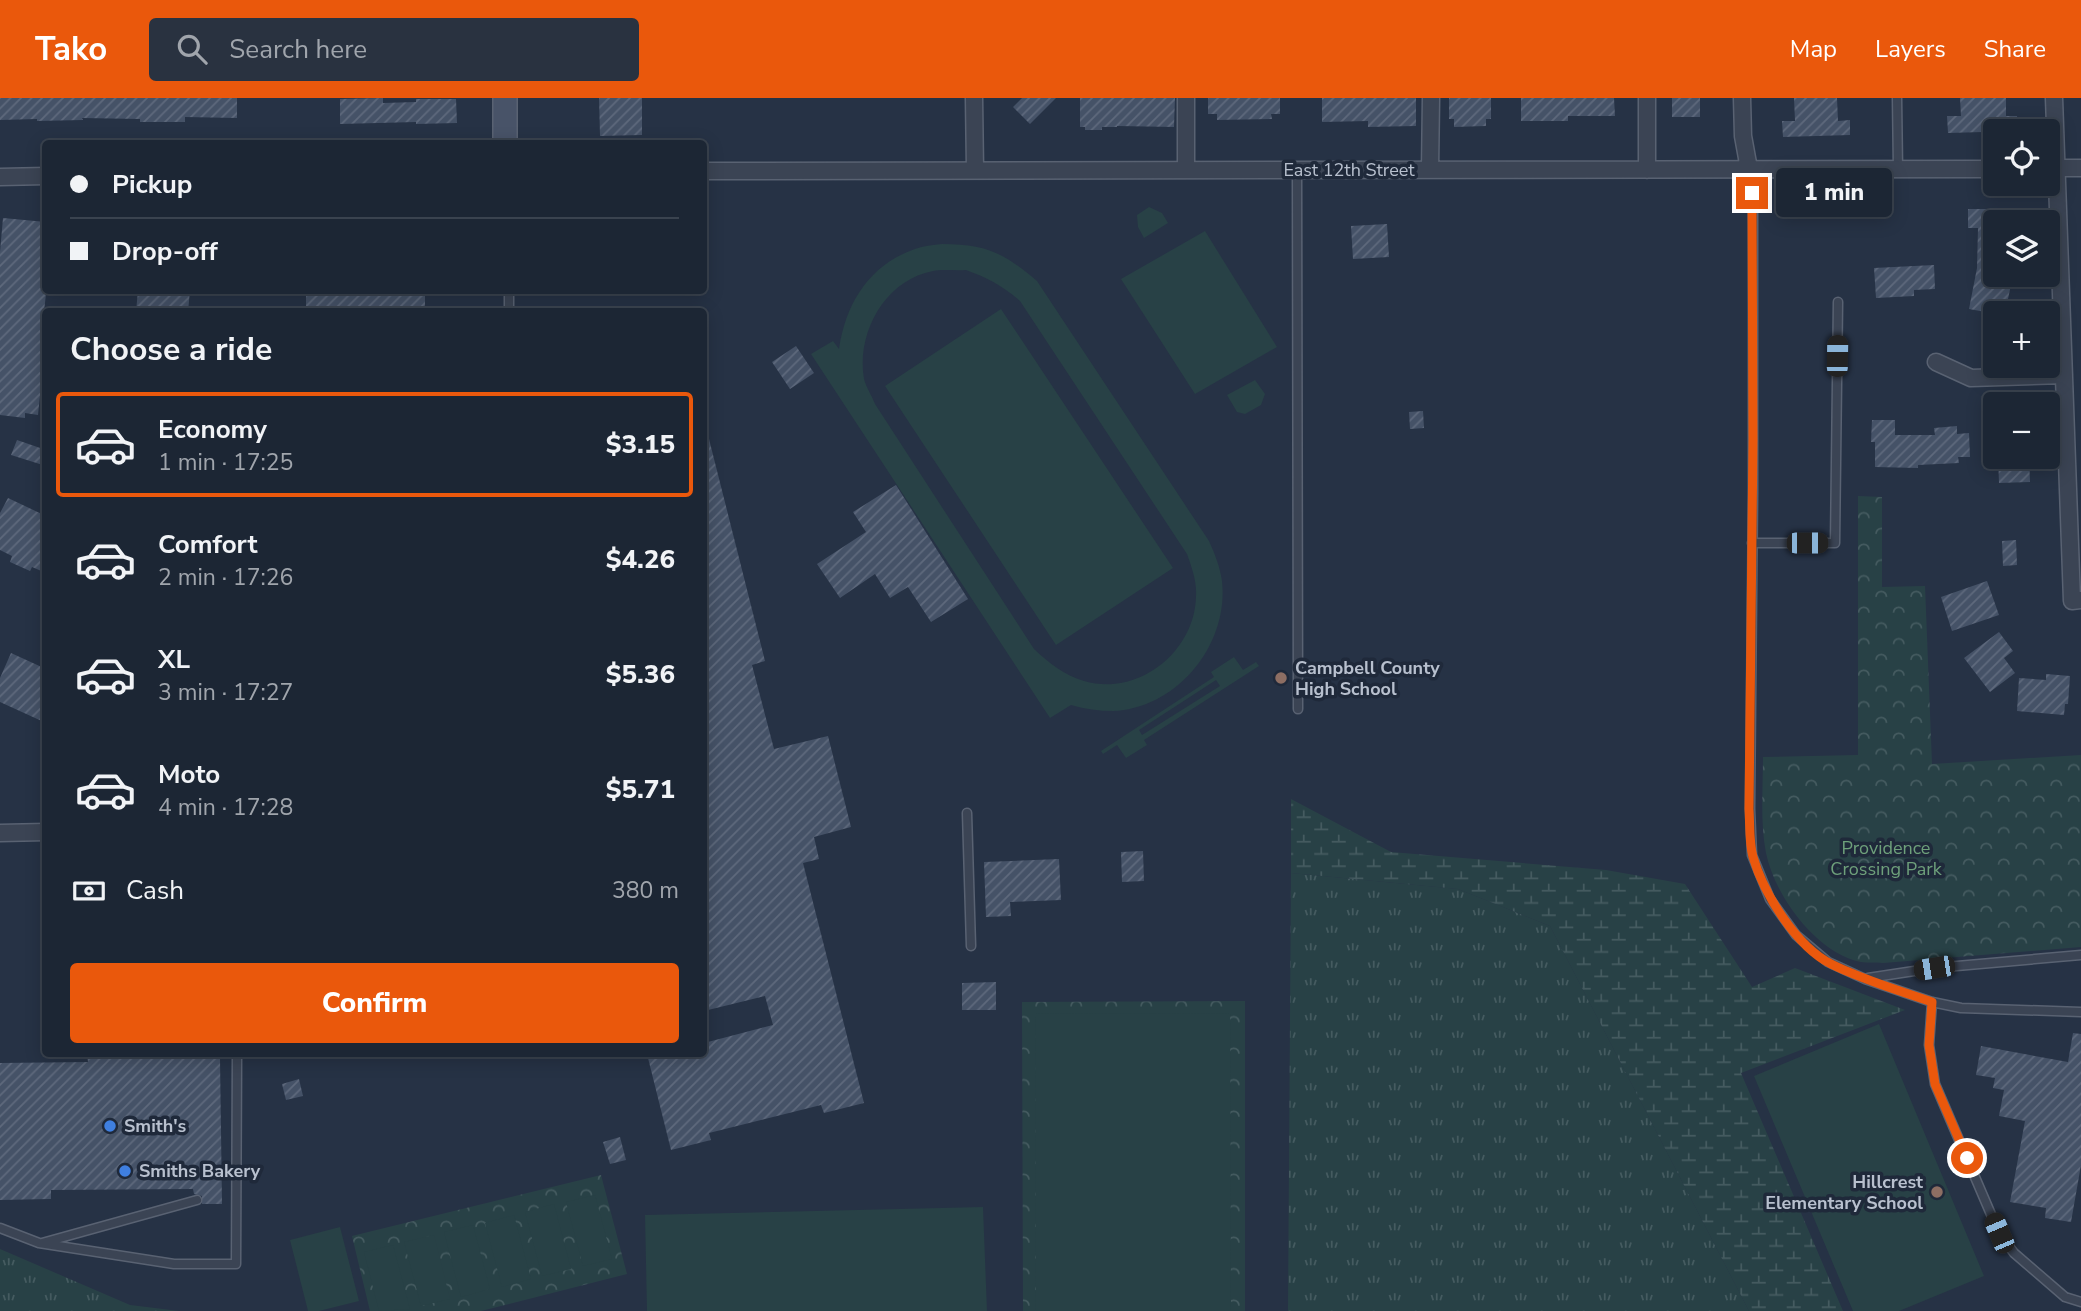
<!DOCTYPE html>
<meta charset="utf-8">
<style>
:root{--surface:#1c2634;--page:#293240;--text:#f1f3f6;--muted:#a0a5ac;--line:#3a434f;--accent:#ea580c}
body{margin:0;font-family:"Nunito Sans",sans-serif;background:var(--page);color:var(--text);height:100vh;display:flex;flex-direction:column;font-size:26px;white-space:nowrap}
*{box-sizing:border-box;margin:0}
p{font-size:23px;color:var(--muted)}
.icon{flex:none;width:38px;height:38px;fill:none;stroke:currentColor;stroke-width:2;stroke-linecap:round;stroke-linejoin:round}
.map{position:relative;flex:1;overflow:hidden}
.sheet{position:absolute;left:42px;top:210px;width:665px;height:749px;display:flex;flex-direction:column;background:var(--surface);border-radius:7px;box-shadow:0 4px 18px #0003,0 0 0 2px var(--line)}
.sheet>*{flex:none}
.guide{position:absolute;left:42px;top:42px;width:665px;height:154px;border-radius:7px;box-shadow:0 4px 18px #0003,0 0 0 2px var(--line);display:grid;align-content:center;height:154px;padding:0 28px;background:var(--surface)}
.controls{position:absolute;left:1983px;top:21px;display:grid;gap:14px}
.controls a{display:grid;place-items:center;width:77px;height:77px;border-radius:7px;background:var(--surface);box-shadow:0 4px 18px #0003,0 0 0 2px var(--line);font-size:35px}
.end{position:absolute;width:32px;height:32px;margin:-16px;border:9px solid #ea580c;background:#fff;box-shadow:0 0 0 4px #fff}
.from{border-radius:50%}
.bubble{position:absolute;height:49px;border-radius:7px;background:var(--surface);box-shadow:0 4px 18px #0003,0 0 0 2px var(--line);font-size:23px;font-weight:800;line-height:49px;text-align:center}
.car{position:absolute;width:21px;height:42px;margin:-21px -10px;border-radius:9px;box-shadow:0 0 5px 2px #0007;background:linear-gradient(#222 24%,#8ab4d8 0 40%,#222 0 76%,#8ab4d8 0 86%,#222 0)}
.guide b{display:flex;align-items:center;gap:24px;height:66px;font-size:26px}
.guide b+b{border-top:2px solid var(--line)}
.guide i{width:18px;height:18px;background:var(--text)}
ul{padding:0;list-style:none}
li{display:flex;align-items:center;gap:21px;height:105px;margin:0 14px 10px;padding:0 14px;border:4px solid transparent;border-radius:7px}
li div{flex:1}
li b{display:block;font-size:26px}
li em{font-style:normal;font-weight:800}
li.selected{border-color:var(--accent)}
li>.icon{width:63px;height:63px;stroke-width:1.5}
h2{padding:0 28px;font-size:32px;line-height:84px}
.pay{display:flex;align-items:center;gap:18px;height:77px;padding:0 28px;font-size:26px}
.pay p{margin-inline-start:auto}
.action{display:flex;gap:14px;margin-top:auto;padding:14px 28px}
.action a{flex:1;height:80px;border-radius:7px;background:var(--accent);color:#fff;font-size:28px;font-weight:800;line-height:80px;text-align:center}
header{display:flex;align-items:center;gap:42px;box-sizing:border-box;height:98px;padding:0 35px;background:var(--accent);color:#fff}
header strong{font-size:33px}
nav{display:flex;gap:38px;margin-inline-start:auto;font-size:24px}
.search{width:490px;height:63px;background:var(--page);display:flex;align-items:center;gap:18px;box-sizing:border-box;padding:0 24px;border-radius:7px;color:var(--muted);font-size:26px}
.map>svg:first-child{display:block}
.grass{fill:url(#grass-tufts)}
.wetland{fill:url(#wetland-marsh)}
.park{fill:url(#park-crowns)}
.garden{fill:#284146;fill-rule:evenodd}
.building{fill:url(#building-hatch)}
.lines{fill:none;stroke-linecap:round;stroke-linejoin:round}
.lane-casing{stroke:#596272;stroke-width:11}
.street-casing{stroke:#596272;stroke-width:19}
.secondary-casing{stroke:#596272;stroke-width:26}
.lane{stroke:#3b4454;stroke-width:8}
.street{stroke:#3b4454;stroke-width:16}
.secondary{stroke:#485368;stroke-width:23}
.route{stroke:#ea580c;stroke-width:9}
.education-dot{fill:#8d6e63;stroke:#1f293a;stroke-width:2.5}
.shop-dot{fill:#3f7fe0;stroke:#1f293a;stroke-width:2.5}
.labels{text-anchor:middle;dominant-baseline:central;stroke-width:7;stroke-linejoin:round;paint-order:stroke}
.street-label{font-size:18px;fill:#b8c0ce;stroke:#1f293a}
.poi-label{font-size:18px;font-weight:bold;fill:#b8c0ce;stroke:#1f293a;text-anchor:start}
.park-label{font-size:18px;fill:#6ea07b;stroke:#1f293a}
</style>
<header>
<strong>Tako</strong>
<div class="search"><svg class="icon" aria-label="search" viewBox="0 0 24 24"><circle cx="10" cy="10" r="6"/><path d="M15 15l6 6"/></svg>Search here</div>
<nav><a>Map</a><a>Layers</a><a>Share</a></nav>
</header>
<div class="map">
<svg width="2081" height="1213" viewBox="0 0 2081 1213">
<defs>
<pattern id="grass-tufts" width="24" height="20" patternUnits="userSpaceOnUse" patternTransform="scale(1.75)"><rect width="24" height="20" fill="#284146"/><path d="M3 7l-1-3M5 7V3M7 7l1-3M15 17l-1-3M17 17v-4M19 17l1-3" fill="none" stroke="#455b60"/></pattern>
<pattern id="wetland-marsh" width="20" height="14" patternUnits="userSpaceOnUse" patternTransform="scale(1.75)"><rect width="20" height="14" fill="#284146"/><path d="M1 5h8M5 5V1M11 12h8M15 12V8" fill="none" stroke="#455b60"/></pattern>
<pattern id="park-crowns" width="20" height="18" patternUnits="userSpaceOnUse" patternTransform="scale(1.75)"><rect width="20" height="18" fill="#284146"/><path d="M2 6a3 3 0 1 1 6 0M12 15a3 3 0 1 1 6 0" fill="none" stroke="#455b60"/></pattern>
<pattern id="building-hatch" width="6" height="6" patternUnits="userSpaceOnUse" patternTransform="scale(1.75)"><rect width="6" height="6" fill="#455267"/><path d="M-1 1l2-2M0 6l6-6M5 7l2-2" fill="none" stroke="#5e697c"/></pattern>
</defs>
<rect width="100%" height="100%" fill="#263245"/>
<path class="grass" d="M 1291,775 L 1458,791 L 1550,828 L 1749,1213 L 1288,1213 Z
M 0,1151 L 130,1207 L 179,1213 L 0,1213 Z"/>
<path class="wetland" d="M 1291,701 L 1391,754 L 1606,772 L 1685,786 L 1752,889 L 1795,870 L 1905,912 L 1741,975 L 1843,1213 L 1749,1213 L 1550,828 L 1458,791 L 1291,775 Z"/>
<path class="park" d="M 1858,398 L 1882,399 L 1882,489 L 1925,488 L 1932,666 L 2081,657 L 2081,849 L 1883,865 C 1876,864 1868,865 1861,864 C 1816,855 1775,798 1766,755 C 1760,723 1763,691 1763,659 L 1858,657 Z
M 1245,903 L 1245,1213 L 1023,1213 L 1022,904 Z
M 601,1077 L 627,1176 L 481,1213 L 370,1213 L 352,1138 Z"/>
<path class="garden" d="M 1149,109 L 1162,115 L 1168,125 L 1144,140 L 1138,129 L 1137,117 Z
M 1205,133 L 1277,249 L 1195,296 L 1121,181 Z
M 942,146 C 986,146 1004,155 1037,183 L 1209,443 C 1215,456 1220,469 1222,483 C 1229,546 1178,610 1113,613 C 1099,613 1085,611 1071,607 L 1050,620 L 811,256 L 833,243 L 839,251 C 846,205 869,167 915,151 C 923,148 933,147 942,146 ZM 966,172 C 988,180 1003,188 1020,203 L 1187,456 C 1192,470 1197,484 1196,498 C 1195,554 1138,599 1084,583 C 1064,577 1049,565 1034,551 L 875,306 C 872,298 866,289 864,281 C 856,235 885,182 933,173 C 943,171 955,173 966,172 Z
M 1001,211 L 1173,470 L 1056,547 L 885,288 Z
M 1255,282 L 1265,296 L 1261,307 L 1245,316 L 1237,314 L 1227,297 Z
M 1234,559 L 1243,572 L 1256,564 L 1259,568 L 1144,642 L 1147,647 L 1126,660 L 1117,647 L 1103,656 L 1101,653 L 1214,579 L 1211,574 ZM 1216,582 L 1220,588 L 1142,637 L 1139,632 Z
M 1230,915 L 1231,1213 L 1036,1213 L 1035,916 Z
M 1879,926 L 1984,1178 L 1899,1213 L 1853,1213 L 1754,978 Z
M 595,1097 L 612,1161 L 583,1168 L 566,1104 Z
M 554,1106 L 571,1171 L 542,1178 L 525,1114 Z
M 983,1109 L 987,1213 L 647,1213 L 645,1117 Z
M 514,1117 L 531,1181 L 502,1189 L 485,1125 Z
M 473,1127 L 490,1191 L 461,1199 L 444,1134 Z
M 340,1129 L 359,1203 L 319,1213 L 308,1213 L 290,1142 Z
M 434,1137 L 450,1201 L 421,1208 L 404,1144 Z
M 393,1147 L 410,1211 L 379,1213 L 364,1154 Z"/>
<path class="building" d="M 0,0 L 237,0 L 237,20 L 185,19 L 185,24 L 140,24 L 140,21 L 82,20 L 83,22 L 37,23 L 37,21 L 0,22 Z
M 383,0 L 383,5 L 416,4 L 416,1 L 456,1 L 457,25 L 416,26 L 416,24 L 340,26 L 340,1 Z
M 599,0 L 642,0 L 642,37 L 600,38 Z
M 1022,0 L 1056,0 L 1030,26 L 1013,9 Z
M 1080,0 L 1175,0 L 1174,29 L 1117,28 L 1117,29 L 1102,29 L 1102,32 L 1085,32 L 1085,29 L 1080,29 Z
M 1208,0 L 1280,0 L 1280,16 L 1271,16 L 1272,21 L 1217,22 L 1217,16 L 1208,16 Z
M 1322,0 L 1416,0 L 1416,28 L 1368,29 L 1368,23 L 1322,24 Z
M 1449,0 L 1491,0 L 1491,21 L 1486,21 L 1486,28 L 1454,29 L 1454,21 L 1449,21 Z
M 1521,0 L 1614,0 L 1615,18 L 1568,18 L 1568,23 L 1521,23 Z
M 1672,0 L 1700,0 L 1700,19 L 1672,19 Z
M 1794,0 L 1837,0 L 1838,23 L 1850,22 L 1850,37 L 1783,39 L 1782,23 L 1795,23 Z
M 1960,0 L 2006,0 L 2006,18 L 2017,18 L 2018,33 L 1948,35 L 1947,18 L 1961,18 Z
M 1968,111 L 1995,111 L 1995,177 L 2013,177 L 2008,201 L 2044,208 L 2043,215 L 1991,215 L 1969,211 L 1977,170 L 1978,130 L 1968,130 Z
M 3,120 L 46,124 L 46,196 L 43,222 L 46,222 L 46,239 L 38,317 L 25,315 L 25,320 L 0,317 L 0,154 Z
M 1387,126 L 1389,159 L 1353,161 L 1351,128 Z
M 1934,167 L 1935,191 L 1914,192 L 1914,198 L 1876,200 L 1874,170 Z
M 138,192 L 190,192 L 188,214 L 136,214 Z
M 306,192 L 425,192 L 425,214 L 306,214 Z
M 796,248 L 814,275 L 790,291 L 772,264 Z
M 1423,313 L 1424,330 L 1410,331 L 1409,314 Z
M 1872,322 L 1895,322 L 1895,337 L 1935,337 L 1934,330 L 1957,328 L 1957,336 L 1969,335 L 1970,359 L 1958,359 L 1959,365 L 1918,367 L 1918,370 L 1875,369 L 1875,344 L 1871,344 Z
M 709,341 L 765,563 L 752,567 L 774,651 L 828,638 L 851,729 L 814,739 L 819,761 L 803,765 L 864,1005 L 824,1015 L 821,1007 L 709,1035 L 711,1042 L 671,1052 L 647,956 L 704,956 L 704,945 L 773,927 L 765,898 L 704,913 L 704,342 Z
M 17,342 L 46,352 L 46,368 L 11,357 Z
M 1998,359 L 2029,359 L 2030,384 L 1999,385 Z
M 896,387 L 968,501 L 931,524 L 908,489 L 890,500 L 875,476 L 840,500 L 817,466 L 866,434 L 853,414 Z
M 8,400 L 46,418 L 46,475 L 32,469 L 30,473 L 10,464 L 12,458 L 0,452 L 0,415 Z
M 2016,442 L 2017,467 L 2003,468 L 2002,443 Z
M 1987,483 L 1999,517 L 1952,533 L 1941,499 Z
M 1999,534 L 2013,553 L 2004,560 L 2015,575 L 1990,594 L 1964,560 Z
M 11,555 L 46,571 L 46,625 L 0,604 L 0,580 Z
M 2046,576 L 2070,578 L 2068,606 L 2065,606 L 2064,617 L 2017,613 L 2019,580 L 2046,582 Z
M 1143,753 L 1144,783 L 1122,784 L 1121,754 Z
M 1059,761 L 1061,802 L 1010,804 L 1011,818 L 986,819 L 984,764 Z
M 996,884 L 996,912 L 962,912 L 962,885 Z
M 2073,935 L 2081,936 L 2081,1067 L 2071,1124 L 2045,1120 L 2046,1110 L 2010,1104 L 2025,1023 L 1999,1018 L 2004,992 L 1993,990 L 1995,980 L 1976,977 L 1981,948 L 2068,964 Z
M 87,956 L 156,956 L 156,961 L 220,960 L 222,1106 L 202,1106 L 202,1098 L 194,1096 L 193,1091 L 51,1092 L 51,1101 L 0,1102 L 0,965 L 88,964 Z
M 299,981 L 303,998 L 286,1002 L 282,986 Z
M 620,1039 L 626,1062 L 610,1066 L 603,1044 Z"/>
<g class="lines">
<g class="lane-casing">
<path id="lane" d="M 1897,0 L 1898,71
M 1749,71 L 1753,103 L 1753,396 L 1750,711 L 1752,757 L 1770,801 L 1796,837 L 1828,864 L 1865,881 L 1932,904 L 1961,910 L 2081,914
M 1297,72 L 1298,611
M 509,192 L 509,214
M 1752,445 L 1835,445 L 1838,204
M 967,715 L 971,848
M 1868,880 L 1934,870 L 2081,857
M 1932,904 L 1929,947 L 1935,986 L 1999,1135 L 2014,1155 L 2065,1199 L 2081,1204
M 0,1130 L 39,1145 L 174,1166 L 236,1166 L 237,956
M 42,1145 L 197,1102"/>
</g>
<g class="street-casing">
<path id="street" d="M 974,0 L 975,72
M 1186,0 L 1186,72
M 1647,0 L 1647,72
M 1742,0 L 1743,38 L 1749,71
M 2054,0 L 2072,503 L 2081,502
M 2048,70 L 2081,70
M 1430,72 L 1431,0
M 704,73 L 1995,71
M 0,79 L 46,78
M 1936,264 L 1971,280 L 2064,277
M 0,735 L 46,734"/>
</g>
<g class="secondary-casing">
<path id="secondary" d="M 505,0 L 505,46"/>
</g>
<use href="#lane" class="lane"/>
<use href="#street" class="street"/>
<use href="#secondary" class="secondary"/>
</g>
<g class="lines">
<path class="route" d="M 1752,95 L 1753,342 L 1749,711 C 1750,726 1749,745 1753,759 C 1764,796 1796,848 1831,866 C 1863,882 1898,892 1932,904 L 1929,947 L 1935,986 L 1967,1060"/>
</g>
<g class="education-dot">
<circle cx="1281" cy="580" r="7"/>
<circle cx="1937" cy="1094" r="7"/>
</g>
<g class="shop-dot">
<circle cx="110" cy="1028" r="7"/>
<circle cx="125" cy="1073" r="7"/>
</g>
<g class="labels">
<g class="street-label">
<text x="1349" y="72">East 12th Street</text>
</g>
<g class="poi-label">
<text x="1295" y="570">Campbell County<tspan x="1295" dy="21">High School</tspan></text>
<text x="124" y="1028">Smith's</text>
<text x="139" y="1073">Smiths Bakery</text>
<text x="1923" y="1084" text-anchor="end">Hillcrest<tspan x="1923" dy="21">Elementary School</tspan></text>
</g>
<g class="park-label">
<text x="1886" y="750">Providence<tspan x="1886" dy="21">Crossing Park</tspan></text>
</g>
</g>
</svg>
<div class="controls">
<a><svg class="icon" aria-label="locate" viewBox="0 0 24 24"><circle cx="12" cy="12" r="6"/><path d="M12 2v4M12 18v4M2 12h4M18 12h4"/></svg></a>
<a><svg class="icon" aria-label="layers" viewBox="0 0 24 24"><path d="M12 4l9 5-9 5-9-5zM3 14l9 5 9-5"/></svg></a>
<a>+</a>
<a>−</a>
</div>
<i class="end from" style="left:1967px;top:1060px"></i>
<i class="end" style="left:1752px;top:95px"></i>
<div class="bubble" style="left:1776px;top:70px;width:116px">1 min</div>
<i class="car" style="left:1837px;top:258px;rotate:1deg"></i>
<i class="car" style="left:1807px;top:445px;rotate:90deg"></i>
<i class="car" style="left:1934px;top:870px;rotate:261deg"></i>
<i class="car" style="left:1999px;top:1135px;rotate:337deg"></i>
<div class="guide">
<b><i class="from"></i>Pickup</b>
<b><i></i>Drop-off</b>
</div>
<section class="sheet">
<h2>Choose a ride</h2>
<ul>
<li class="selected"><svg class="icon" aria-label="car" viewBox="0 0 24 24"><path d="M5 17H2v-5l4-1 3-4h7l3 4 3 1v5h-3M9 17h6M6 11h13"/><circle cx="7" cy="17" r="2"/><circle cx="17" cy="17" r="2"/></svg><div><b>Economy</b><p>1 min · 17:25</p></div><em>$3.15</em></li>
<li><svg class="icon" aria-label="car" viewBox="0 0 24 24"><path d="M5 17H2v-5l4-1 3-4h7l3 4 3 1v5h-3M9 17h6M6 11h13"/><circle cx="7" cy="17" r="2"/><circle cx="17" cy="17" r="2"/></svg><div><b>Comfort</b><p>2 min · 17:26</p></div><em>$4.26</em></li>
<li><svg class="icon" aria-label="car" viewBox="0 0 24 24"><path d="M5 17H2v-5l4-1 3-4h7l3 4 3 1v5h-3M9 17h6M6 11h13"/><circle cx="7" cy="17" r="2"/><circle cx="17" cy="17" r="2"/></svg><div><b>XL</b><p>3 min · 17:27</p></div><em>$5.36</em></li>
<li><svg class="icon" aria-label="car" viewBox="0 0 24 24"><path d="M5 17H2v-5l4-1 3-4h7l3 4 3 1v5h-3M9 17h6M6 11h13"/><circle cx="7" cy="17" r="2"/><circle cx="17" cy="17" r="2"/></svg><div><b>Moto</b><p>4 min · 17:28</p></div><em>$5.71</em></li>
</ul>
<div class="pay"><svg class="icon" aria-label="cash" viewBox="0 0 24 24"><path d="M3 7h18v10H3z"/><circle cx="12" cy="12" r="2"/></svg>Cash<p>380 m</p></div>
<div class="action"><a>Confirm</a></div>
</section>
</div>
